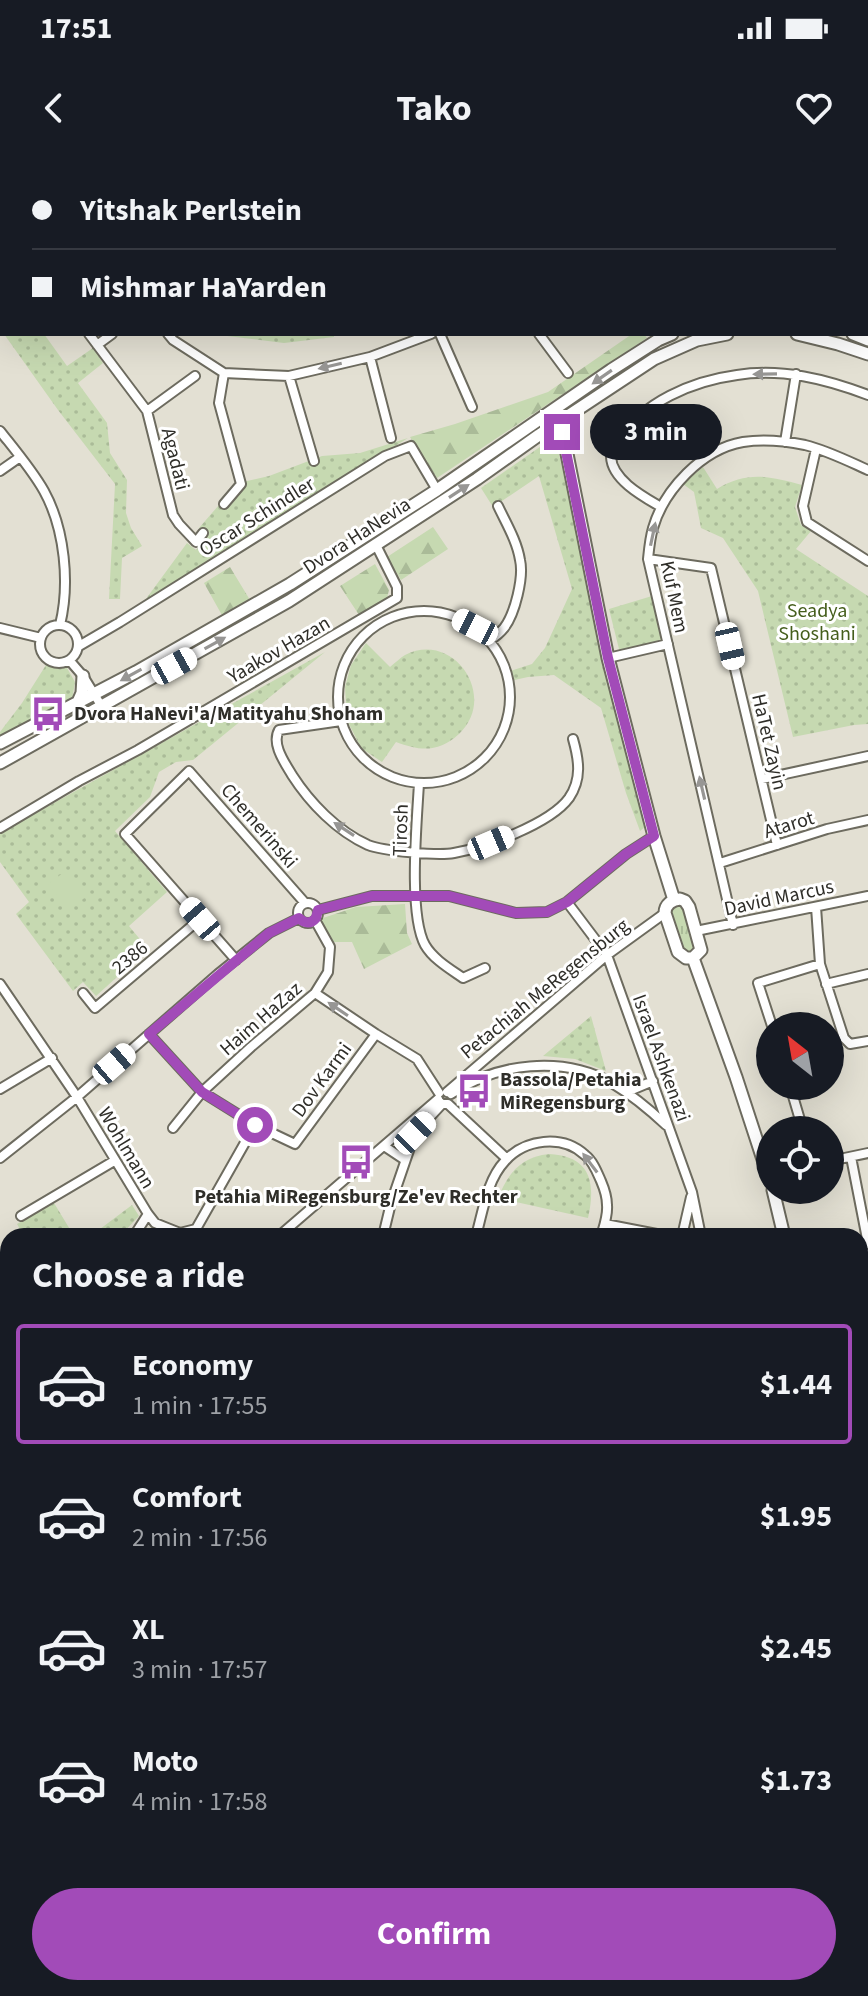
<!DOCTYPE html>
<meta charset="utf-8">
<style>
:root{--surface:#171b24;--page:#20242c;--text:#f1f3f6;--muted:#9ea1a6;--line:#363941;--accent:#a24bb8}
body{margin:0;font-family:"Source Sans 3",sans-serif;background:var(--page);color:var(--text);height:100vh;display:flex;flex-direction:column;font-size:30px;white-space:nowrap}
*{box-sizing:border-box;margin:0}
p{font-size:26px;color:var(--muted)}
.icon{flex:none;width:44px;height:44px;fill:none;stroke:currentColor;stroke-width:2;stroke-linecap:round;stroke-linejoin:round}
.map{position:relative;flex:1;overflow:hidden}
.panel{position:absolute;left:0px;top:1068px;width:868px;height:768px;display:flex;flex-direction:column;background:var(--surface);border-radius:24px 24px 0 0;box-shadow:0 8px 32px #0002}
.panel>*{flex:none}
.guide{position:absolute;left:0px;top:0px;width:868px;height:176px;box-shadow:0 8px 32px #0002;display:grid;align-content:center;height:176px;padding:0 32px;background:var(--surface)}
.needle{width:52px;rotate:329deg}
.buttons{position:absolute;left:756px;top:852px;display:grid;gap:16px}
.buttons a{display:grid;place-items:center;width:88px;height:88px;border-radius:50%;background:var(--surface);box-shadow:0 8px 32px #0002;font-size:40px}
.end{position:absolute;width:36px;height:36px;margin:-18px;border:10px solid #a24bb8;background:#fff;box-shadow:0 0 0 4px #fff}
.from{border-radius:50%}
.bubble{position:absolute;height:56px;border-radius:28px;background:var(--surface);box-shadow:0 8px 32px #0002;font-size:26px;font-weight:700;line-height:56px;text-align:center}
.car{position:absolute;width:24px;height:48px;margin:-24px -12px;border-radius:10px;box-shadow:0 0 6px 2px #0007;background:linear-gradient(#fff 24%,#345 0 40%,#fff 0 76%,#345 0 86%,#fff 0)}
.guide b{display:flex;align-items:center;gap:28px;height:76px;font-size:30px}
.guide b+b{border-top:2px solid var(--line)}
.guide i{width:20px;height:20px;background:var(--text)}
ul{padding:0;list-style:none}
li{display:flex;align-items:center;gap:24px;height:120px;margin:0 16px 12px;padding:0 16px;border:4px solid transparent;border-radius:8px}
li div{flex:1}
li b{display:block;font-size:30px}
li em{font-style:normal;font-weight:700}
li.current{border-color:var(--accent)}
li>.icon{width:72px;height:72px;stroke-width:1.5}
h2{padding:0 32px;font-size:36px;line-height:96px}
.primary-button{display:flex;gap:16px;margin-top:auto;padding:16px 32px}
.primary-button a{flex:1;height:92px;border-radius:48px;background:var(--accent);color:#fff;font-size:32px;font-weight:700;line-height:92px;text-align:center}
.status{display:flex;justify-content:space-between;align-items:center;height:56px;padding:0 40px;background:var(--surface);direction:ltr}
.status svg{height:22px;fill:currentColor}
header{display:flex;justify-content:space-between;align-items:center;height:104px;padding:0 32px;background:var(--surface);font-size:36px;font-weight:700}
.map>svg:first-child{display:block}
.grass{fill:url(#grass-tufts)}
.forest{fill:url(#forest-firs)}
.park{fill:url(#park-dots)}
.pitch{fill:#c6d9b1}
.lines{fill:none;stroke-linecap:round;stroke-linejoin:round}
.minor-casing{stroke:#6d6b5f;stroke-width:12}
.tertiary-casing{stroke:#6d6b5f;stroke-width:15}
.primary-casing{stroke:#fff;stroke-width:18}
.minor{stroke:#fff;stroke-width:8}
.tertiary{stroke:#fff;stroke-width:11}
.primary{stroke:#f9db95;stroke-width:14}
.oneway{fill:#979694}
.route{stroke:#a24bb8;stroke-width:10}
.labels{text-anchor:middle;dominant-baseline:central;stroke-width:6;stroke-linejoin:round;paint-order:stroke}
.street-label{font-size:20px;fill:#2f2e29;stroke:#fff}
.park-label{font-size:20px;fill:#455e1c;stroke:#fff}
.poi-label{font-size:20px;font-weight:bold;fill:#2f2e29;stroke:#fff;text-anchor:start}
</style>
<div class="status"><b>17:51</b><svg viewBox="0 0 49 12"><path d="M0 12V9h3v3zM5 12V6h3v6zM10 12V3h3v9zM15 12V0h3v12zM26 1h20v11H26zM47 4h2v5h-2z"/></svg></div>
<header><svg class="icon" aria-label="back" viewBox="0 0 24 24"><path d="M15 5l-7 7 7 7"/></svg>Tako<svg class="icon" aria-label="heart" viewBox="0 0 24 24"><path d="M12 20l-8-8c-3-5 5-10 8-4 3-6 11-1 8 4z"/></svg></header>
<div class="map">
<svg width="868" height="1836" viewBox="0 0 868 1836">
<defs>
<pattern id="grass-tufts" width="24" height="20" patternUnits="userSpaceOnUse" patternTransform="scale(2)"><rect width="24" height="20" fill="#c6d9b1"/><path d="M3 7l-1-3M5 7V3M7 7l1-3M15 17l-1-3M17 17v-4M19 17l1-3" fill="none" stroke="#aabb98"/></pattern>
<pattern id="forest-firs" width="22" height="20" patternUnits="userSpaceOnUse" patternTransform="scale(2)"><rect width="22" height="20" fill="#c6d9b1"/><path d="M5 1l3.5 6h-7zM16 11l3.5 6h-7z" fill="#aabb98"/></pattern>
<pattern id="park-dots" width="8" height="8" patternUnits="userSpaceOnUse" patternTransform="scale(2)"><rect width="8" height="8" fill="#c6d9b1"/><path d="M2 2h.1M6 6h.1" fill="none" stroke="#aabb98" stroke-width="1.8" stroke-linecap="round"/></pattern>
</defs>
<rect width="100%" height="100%" fill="#e3e0d3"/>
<path class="grass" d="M 675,744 L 680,744 L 685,748 L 697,787 L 693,792 L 687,794 L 681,791 L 670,753 L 671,748 Z"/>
<path class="forest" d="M 632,174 L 644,174 L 647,178 L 437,318 L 410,277 L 455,264 L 548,232 Z
M 433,367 L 448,389 L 401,420 L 387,397 Z
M 375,404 L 389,430 L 387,438 L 359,455 L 340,426 Z
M 230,407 L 250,440 L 223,457 L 204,423 Z
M 405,744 L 407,773 L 412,784 L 364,809 L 352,782 L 334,782 L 320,759 L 356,747 Z"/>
<path class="park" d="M 4,174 L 44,174 L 67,206 L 93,188 L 103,203 L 78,223 L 107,263 L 110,293 L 127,320 L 126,353 L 131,368 L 142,386 L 122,398 L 120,439 L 109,439 L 115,324 L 58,250 Z
M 224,174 L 334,174 L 334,177 L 284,183 L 227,176 Z
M 408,278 L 143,443 L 187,383 L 196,390 L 207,377 L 199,368 L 238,323 L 269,316 L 322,296 L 360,293 Z
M 547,282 L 557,286 L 645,667 L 640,671 L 626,633 L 601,548 L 554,515 L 528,517 L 510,521 L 507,512 L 532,504 L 545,488 L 572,429 L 539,316 L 493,347 L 481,328 Z
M 703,307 L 717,329 C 747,311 769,316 802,325 L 795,347 L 801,365 L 811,371 L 796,389 L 868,436 L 868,564 L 854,565 L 793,577 L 758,431 L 723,378 L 701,368 L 694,332 L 683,324 Z
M 652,436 L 662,482 L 620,493 L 609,449 Z
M 366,483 L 390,507 C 395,503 400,498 405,495 C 453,470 499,536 459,574 C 438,593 420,591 396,582 L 382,602 L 361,588 L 347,560 L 345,527 L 351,505 Z
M 325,492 L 193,600 L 176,602 L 159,612 L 150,637 L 115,671 L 167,732 L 129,766 L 148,789 L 96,836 L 83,822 L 73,831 L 16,754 L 29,742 L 0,702 L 0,673 Z
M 46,505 L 58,508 L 67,508 L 75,522 L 72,540 L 0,576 L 0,572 L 22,543 Z
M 591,856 L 606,911 L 575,899 L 543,896 Z
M 549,994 C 591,996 596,1023 588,1058 L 498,1038 C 508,1013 521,997 549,994 Z
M 54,1043 L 74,1076 L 24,1076 L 17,1064 Z
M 132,1045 L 139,1056 L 120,1076 L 109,1076 L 100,1069 Z
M 860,1577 L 868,1588 L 868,1641 L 860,1628 Z
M 868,1765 L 868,1836 L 715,1836 L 724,1828 L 860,1828 L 860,1768 Z
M 103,1828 L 165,1828 L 171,1836 L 105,1836 Z"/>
<path class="pitch" d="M 67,710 L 88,735 L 69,750 L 48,724 Z"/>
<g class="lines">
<g class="minor-casing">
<path id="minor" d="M 41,0 L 43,2
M 720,0 L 722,2
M 537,2 L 538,0
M 619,2 L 620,0
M 866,10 L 868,10
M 866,34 L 868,37
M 0,44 L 2,47
M 0,91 L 2,90
M 89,174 L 147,251 L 173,355 L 179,364 L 196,382 L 203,373
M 168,174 L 173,180 L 224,213 L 289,216 L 370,197 L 431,174
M 440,174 L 472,247
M 539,174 L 568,213
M 97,185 L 112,174
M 370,197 L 391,278
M 224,213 L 219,243 L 241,324 L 224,344
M 289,216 L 314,301
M 147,251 L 195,216
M 0,271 C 15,290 32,310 44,331 C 65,369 70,424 60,465
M 785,282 L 796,214
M 816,289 L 803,346 L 807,362 L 868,401
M 0,311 L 20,297
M 661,347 C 644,337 612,320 611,297 C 611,291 615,286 618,281 C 643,242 692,221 737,215 C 782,208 826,219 868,235
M 648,399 L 711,408 L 777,685
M338 537a86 86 0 1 1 172 0a86 86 0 1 1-172 0Z
M40 484a19 19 0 1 1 38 0a19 19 0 1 1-38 0Z
M 0,468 L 41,478
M 490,480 C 495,477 500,473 504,468 C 515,454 524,417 520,400 C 517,381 506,363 498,346
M 79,486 L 120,462 L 385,296 L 411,286 L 437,330
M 608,498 L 668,484
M 70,501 L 83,516 L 102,547
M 341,561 L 279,570 C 271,584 285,603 292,615 C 310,643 337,671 368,685 C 383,691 438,696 454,693 C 484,688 550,664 569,638 C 582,619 579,600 573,579
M 762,619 L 868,596
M 419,623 C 417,661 408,754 425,785 C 433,799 450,809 463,818 L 485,808
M 0,668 L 79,621 L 138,590 L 397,438 L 397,427 L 376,385
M 720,703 L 827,669 L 868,660
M 567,742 L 607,795 L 692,1032 L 701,1076
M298 753a10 10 0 1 1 20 0a10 10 0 1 1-20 0Z
M 816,747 L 820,804 L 844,878 L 850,884 L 868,881
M 318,750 L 372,736 L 449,736 L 516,753 L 547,752 L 567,742 L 626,694 L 654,676
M 733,765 L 648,399 C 649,389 650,378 653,368 C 664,330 702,289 743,282 C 763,279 785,281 805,285 C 826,290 848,301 868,310
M 696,771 L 868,736
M 236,800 L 125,674 L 189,611 L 305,743
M 0,824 L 77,937 L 148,1054 L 155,1063 L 180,1073 L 196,1069 L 255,965
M 826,824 L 868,814
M 83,833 L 95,848 L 200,759
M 315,833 L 376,874 L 417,899 L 439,933
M 772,866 L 758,823 L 820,804
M 149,874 L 202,932 L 255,965 L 295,984 L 376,874
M 790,926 L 803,970
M 0,929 L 52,898
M 623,930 L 634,929 L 653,921
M 447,932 L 607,795 L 665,753
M 451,934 C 497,903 562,895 612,923 C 632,935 649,949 666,965
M 439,941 L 442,944 L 448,944 L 507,999
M 173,968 L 202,932 L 251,887 L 315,833 L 328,812 L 330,787 L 315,760
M 384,986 L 405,1000
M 851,997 L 868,1084
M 0,998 L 77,937 L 218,814 L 269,773 L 299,758
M 830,1001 L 868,993
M 21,1056 L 114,1001
M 605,1064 L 667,1076
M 134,1076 L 148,1054
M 279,1076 L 438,939
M 383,1076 L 391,1043 L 415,973 L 442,944
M 476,1076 C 483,1051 487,1020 505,1001 C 525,979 562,974 585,995 C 593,1001 597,1012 601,1021 C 604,1028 607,1038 607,1045 C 608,1056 604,1066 601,1076
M 682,1076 L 691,1037
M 860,1291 L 868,1292
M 0,1348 L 8,1365
M 860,1493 L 868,1491
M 860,1510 L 868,1528
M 0,1710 L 8,1723
M 35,1828 L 36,1836
M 106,1828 L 107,1836
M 226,1828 L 228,1832
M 425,1828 L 433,1836
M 513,1828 L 519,1836
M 279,1836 L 291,1828
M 344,1836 L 350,1828"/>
</g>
<g class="tertiary-casing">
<path id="tertiary" d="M 462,0 L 466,2
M 797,174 L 838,184 L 868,194
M 853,174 L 868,180
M 551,258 L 559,265 L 565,284 L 608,498 L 654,676 L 674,740
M 78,542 L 82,533 L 83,516
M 0,583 L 136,512 L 290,424 L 437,330 L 611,210 L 658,180 L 672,174
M 0,603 L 289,441 L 477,319 L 539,275 L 654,199 L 697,180 L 727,174
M 680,739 L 685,741 L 689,747 L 701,790 L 693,798 L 686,798 L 678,792 L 665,753 C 665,744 672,740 680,739 Z
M 693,798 L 736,917 L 770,1021
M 773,1030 L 784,1076
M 860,1638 L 868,1648
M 860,1740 L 868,1737
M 860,1755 L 868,1751
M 331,1828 L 336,1836
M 647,1836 L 656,1828
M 679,1836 L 693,1828"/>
</g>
<g class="primary-casing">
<path id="primary" d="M 0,1124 L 8,1138
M 0,1158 L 8,1173
M 620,1828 L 621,1836
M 634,1828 L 643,1836
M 665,1828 L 673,1836
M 701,1836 L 705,1828"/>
</g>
<use href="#minor" class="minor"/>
<use href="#tertiary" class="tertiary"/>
<use href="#primary" class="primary"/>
</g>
<defs><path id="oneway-solid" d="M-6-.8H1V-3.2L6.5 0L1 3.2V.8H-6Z" transform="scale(2)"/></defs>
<g class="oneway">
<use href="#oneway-solid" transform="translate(330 206) rotate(167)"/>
<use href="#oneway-solid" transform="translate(765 214) rotate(179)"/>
<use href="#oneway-solid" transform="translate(602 217) rotate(145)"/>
<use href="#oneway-solid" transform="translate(459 331) rotate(-33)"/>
<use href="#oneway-solid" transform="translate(653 374) rotate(-78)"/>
<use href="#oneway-solid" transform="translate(215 483) rotate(-29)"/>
<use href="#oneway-solid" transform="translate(131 515) rotate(151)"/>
<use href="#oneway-solid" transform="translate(702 628) rotate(-103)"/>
<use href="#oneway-solid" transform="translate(344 669) rotate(-147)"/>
<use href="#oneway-solid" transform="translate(338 849) rotate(-146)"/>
<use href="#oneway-solid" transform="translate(590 1003) rotate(-127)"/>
</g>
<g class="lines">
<path class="route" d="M 255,965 L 202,932 L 149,874 L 269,773 L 299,758 C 305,764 311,764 316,758 L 318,750 L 372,736 L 449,736 L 516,753 L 547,752 L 567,742 L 626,694 L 654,676 L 608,498 L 562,272"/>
</g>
<defs>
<g id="bus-bare" transform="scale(2.76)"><path d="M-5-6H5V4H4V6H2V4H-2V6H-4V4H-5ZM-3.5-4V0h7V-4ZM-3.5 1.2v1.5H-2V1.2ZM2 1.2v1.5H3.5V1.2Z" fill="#a24bb8" stroke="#fff" stroke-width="2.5" paint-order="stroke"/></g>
</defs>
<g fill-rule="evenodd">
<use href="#bus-bare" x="48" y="554"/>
<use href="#bus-bare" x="474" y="931"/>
<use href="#bus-bare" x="356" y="1002"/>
</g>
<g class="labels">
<g class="street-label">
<text transform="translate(175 299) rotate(76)">Agadati</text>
<text transform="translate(257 357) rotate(-32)">Oscar Schindler</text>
<text transform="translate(357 376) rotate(-33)">Dvora HaNevia</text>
<text transform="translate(674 437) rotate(78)">Kuf Mem</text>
<text transform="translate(279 490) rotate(-30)">Yaakov Hazan</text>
<text transform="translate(769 582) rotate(77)">HaTet Zayin</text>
<text transform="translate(789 665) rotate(-17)">Atarot</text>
<text transform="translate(259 666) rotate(49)">Chemerinski</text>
<text transform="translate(401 670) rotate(-88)">Tirosh</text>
<text transform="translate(779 738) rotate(-12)">David Marcus</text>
<text transform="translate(130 798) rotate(-40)">2386</text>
<text transform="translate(545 829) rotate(-39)">Petachiah MeRegensburg</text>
<text transform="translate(261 859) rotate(-41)">Haim HaZaz</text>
<text transform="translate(661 898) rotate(70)">Israel Ashkenazi</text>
<text transform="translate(322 920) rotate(-54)">Dov Karmi</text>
<text transform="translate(126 988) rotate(59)">Wohlmann</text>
</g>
<g class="park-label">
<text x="817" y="451">Seadya<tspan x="817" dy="23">Shoshani</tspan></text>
</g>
<g class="poi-label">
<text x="74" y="554">Dvora HaNevi'a/Matityahu Shoham</text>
<text x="500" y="920">Bassola/Petahia<tspan x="500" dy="23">MiRegensburg</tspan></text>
<text x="356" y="1037" text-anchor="middle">Petahia MiRegensburg/Ze'ev Rechter</text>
</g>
</g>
</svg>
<div class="buttons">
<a><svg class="needle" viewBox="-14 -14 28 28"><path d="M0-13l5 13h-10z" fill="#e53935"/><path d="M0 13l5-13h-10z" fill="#9ea1a6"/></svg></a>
<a><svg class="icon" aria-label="locate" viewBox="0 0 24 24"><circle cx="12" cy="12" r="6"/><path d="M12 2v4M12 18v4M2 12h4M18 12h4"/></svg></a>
</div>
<i class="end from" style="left:255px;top:965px"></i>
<i class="end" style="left:562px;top:272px"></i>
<div class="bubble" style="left:590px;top:244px;width:132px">3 min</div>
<i class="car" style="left:475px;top:467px;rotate:297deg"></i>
<i class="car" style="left:730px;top:486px;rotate:167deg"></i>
<i class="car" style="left:174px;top:506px;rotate:61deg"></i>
<i class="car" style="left:491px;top:683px;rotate:67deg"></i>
<i class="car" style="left:200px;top:759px;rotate:319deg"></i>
<i class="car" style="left:114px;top:904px;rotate:49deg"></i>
<i class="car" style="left:415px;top:973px;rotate:44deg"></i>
<div class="guide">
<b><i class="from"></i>Yitshak Perlstein</b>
<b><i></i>Mishmar HaYarden</b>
</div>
<section class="panel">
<h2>Choose a ride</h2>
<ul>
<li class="current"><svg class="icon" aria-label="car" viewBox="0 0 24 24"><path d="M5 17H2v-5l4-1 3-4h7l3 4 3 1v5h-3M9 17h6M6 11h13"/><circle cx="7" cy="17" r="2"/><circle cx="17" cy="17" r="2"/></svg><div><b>Economy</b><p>1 min · 17:55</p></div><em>$1.44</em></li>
<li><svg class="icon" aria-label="car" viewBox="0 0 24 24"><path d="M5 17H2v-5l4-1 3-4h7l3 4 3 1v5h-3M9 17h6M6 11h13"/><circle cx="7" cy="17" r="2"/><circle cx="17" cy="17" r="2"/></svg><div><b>Comfort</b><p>2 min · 17:56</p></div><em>$1.95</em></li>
<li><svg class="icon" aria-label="car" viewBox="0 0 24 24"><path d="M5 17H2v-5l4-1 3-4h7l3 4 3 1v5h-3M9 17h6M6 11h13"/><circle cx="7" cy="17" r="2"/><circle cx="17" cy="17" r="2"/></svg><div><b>XL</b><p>3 min · 17:57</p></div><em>$2.45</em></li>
<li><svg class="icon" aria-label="car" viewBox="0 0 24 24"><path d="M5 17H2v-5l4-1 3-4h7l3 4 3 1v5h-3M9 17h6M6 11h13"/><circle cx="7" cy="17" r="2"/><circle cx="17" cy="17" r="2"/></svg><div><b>Moto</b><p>4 min · 17:58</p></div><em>$1.73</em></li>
</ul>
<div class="primary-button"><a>Confirm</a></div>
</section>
</div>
